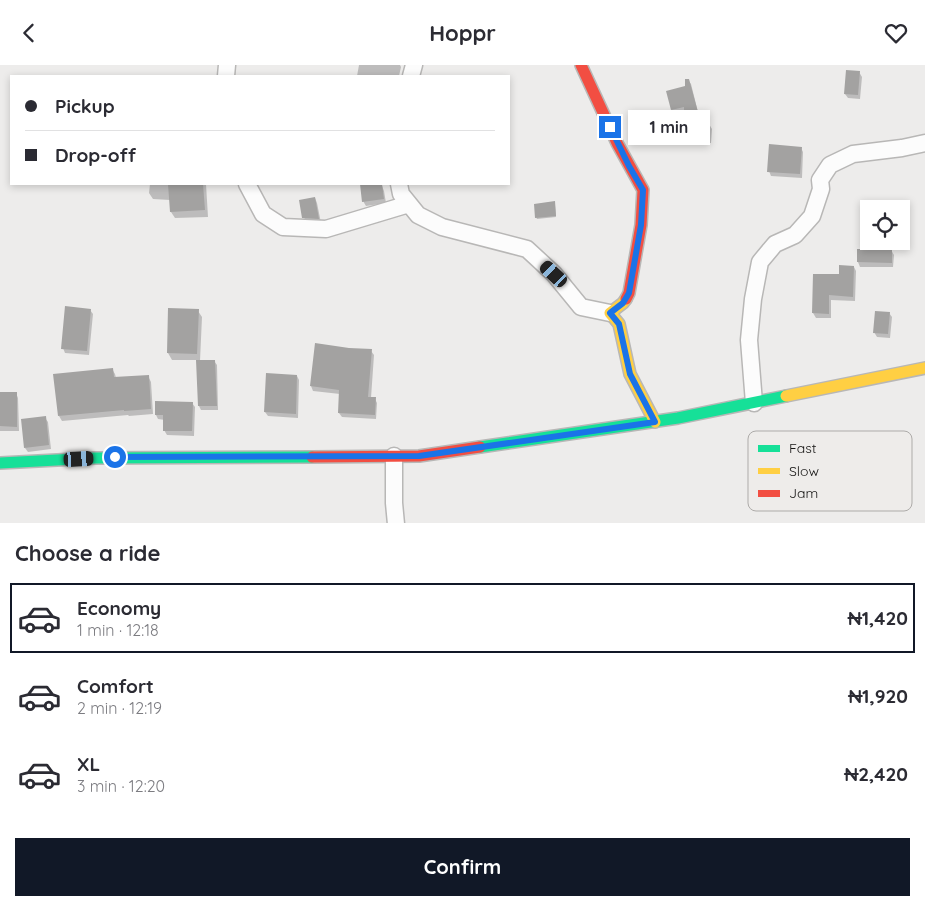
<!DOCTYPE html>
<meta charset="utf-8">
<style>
:root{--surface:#fff;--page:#f7f7f7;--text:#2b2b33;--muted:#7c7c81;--line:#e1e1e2;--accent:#111827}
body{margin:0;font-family:Quicksand,sans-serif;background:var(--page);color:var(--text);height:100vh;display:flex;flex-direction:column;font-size:19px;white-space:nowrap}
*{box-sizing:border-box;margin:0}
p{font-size:16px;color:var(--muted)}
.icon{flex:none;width:28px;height:28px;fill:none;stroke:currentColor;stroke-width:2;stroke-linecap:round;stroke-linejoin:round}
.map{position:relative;height:458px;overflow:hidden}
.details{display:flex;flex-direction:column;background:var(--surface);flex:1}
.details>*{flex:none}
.banner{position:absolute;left:10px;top:10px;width:500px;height:110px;border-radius:0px;box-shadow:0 2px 8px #0003;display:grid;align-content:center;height:110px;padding:0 15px;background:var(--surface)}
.controls{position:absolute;left:860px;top:135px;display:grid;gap:10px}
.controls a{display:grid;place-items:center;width:50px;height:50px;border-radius:0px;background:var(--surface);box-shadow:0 2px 8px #0003;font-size:25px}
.end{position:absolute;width:22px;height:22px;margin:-11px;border:6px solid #1a73e8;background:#fff;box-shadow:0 0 0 2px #fff}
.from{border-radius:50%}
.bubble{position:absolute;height:35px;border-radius:0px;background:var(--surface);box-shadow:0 2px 8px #0003;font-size:16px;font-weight:800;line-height:35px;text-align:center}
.car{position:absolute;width:15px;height:30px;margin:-15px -8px;border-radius:6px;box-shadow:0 0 4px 1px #0007;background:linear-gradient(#222 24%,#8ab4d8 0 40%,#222 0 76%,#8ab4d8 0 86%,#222 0)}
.banner b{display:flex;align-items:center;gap:18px;height:48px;font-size:19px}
.banner b+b{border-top:1px solid var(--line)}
.banner i{width:12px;height:12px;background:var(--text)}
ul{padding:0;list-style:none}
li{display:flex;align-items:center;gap:15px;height:70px;margin:0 10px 8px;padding:0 5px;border:2px solid transparent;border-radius:0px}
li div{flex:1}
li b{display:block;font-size:19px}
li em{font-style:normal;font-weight:800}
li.current{border-color:var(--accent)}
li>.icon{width:45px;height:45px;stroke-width:1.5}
h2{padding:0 15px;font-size:22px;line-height:60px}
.button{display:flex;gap:10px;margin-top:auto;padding:10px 15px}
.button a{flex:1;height:58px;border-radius:0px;background:var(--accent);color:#fff;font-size:20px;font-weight:800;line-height:58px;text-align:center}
header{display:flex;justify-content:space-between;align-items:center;height:65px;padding:0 15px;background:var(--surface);font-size:22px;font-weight:800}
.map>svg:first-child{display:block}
.shadow{fill:#0003}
.building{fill:#a3a2a1}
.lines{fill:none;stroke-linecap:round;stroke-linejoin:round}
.street-casing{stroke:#b8b7b6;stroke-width:19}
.fast-casing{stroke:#b8b7b6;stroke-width:14}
.slow-casing{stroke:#b8b7b6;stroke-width:14}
.jam-casing{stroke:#b8b7b6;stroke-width:14}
.street{stroke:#fcfcfc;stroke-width:16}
.fast{stroke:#16e098;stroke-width:11}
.slow{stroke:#ffcf43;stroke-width:11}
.jam{stroke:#f24e42;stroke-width:11}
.route{stroke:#1a73e8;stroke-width:6}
.key{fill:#eeecea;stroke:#adaba9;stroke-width:1}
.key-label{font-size:14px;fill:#141312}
</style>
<header><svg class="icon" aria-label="back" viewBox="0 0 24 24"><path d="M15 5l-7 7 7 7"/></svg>Hoppr<svg class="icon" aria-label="heart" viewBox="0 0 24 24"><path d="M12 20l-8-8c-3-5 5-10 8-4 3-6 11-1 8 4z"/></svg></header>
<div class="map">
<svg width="925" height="459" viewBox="0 0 925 459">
<rect width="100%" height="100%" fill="#edeceb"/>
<path class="shadow" d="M 359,0 L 400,0 L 401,2 L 399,11 L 357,11 Z
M 859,7 L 862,12 L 860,34 L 848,33 L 845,29 Z
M 688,15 L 691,19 L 701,59 L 709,59 L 712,64 L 711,78 L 688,78 L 685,74 L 686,47 L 675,49 L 672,45 L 668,27 L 686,22 Z
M 801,83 L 803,87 L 802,113 L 771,111 L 769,106 Z
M 150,119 L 206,119 L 208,152 L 175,153 L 171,147 L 170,135 L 153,134 L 149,128 Z
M 382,121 L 384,126 L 386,138 L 366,141 L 363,136 Z
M 315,133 L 317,138 L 321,158 L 306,157 L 304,152 Z
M 555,140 L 556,152 L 537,154 L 536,152 Z
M 858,185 L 891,185 L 894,190 L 893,202 L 860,202 L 858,197 Z
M 854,202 L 856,206 L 855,236 L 831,235 L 831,253 L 816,253 L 813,248 L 840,211 Z
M 90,245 L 93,249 L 89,290 L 65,288 L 63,283 Z
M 198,246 L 202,252 L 200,296 L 214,296 L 217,300 L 218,345 L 201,345 L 199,341 L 197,295 L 172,295 L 168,288 Z
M 889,248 L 892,252 L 890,273 L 877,272 L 874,267 Z
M 371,286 L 374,290 L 371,333 L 375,334 L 377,338 L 376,354 L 342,352 L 339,348 L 340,329 L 313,326 L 311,321 Z
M 112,304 L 115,309 L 116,313 L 148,311 L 151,317 L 153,349 L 129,351 L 128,350 L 62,356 L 59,351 Z
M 297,311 L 299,315 L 298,353 L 268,351 L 265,347 Z
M 0,328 L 16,328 L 18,333 L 19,366 L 0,366 Z
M 192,338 L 195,342 L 194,371 L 167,370 L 164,365 L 165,355 L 158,354 L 156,350 Z
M 45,353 L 48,357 L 51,384 L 28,387 L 25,383 Z"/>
<path class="building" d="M 846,5 L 860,6 L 858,30 L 844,29 Z
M 685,14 L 689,14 L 701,58 L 710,58 L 709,74 L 684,74 L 684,42 L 671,45 L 666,26 L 685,21 Z
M 769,79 L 802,82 L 800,109 L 767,107 Z
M 168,119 L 203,119 L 205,145 L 170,147 Z
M 360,119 L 382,119 L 384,134 L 362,137 Z
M 315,132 L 319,154 L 302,153 L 299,135 Z
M 555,136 L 556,151 L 535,153 L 534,139 Z
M 857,184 L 892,184 L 892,198 L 857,197 Z
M 839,200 L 854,201 L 853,232 L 829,230 L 829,249 L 812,248 L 813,209 L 839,209 Z
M 65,241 L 91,244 L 87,286 L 61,284 Z
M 168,243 L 199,244 L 197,289 L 167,288 Z
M 875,246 L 890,247 L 888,269 L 873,268 Z
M 315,278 L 349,283 L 372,284 L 368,332 L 376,332 L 375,350 L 338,348 L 339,325 L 310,321 Z
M 196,295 L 215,295 L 217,341 L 198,341 Z
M 113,303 L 114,312 L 149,310 L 151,344 L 124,346 L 124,345 L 58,351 L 53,309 Z
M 266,308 L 297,310 L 296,349 L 264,347 Z
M 0,327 L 17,327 L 17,362 L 0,361 Z
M 155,336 L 193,337 L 192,366 L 163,366 L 163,350 L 155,350 Z
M 46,351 L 49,380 L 24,383 L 21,354 Z"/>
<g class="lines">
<g class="street-casing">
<path id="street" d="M 226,11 L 227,0
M 411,11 L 414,0
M 247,119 L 263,149 L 283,162 L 326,164 L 409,139
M 399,119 L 401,129 L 418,150 L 442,162 L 527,184 L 554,209 L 581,242 L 610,248
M 754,338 L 749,275 L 753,234 L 760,197 L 775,179 L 795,170 L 812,151 L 821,124 L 820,115 L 830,100 L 853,89 L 902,83 L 925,78
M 394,391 L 394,438 L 396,459"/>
</g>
<g class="fast-casing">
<path id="fast" d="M 480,382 L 678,353 L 786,331
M 0,398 L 95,393 L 312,392"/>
</g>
<g class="slow-casing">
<path id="slow" d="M 626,234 L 623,238 L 610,248 L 619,259 L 630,309 L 655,357
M 786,331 L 925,303"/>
</g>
<g class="jam-casing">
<path id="jam" d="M 581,0 L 617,78 L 643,125 L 641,160 L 629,228 L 626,234
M 312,392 L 419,391 L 480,382"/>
</g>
<use href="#street" class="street"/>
<use href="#fast" class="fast"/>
<use href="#slow" class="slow"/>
<use href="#jam" class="jam"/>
</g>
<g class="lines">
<path class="route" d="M 115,392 L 419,391 L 655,357 L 630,309 L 619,259 L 610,248 L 623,238 L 629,228 L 641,160 L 643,125 L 629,101 L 610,62"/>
</g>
<rect x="748" y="366" width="164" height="80" rx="8" class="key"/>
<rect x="758" y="380" width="22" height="7" fill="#16e098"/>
<rect x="758" y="403" width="22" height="6" fill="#ffcf43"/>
<rect x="758" y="425" width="22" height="7" fill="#f24e42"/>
<g class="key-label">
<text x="789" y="388">Fast</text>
<text x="789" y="411">Slow</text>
<text x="789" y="433">Jam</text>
</g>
</svg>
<div class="controls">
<a><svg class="icon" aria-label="locate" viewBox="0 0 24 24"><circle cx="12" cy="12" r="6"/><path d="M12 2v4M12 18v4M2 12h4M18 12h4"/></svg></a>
</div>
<i class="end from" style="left:115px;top:392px"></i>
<i class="end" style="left:610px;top:62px"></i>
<div class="bubble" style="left:628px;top:45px;width:82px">1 min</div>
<i class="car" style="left:554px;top:209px;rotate:313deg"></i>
<i class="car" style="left:79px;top:394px;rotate:87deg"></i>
<div class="banner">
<b><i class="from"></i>Pickup</b>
<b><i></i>Drop-off</b>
</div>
</div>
<section class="details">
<h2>Choose a ride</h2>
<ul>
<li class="current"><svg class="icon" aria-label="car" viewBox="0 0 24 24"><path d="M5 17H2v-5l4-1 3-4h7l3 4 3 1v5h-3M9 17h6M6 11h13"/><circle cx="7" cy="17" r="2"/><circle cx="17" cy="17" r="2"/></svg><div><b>Economy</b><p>1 min · 12:18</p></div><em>₦1,420</em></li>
<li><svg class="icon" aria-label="car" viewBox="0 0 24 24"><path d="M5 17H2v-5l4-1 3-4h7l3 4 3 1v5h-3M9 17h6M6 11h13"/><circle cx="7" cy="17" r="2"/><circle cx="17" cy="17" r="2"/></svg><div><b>Comfort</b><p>2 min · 12:19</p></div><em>₦1,920</em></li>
<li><svg class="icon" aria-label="car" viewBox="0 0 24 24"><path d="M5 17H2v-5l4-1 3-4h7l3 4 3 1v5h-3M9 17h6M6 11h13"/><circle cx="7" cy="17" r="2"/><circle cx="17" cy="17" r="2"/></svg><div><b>XL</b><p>3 min · 12:20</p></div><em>₦2,420</em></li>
</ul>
<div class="button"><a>Confirm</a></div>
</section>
